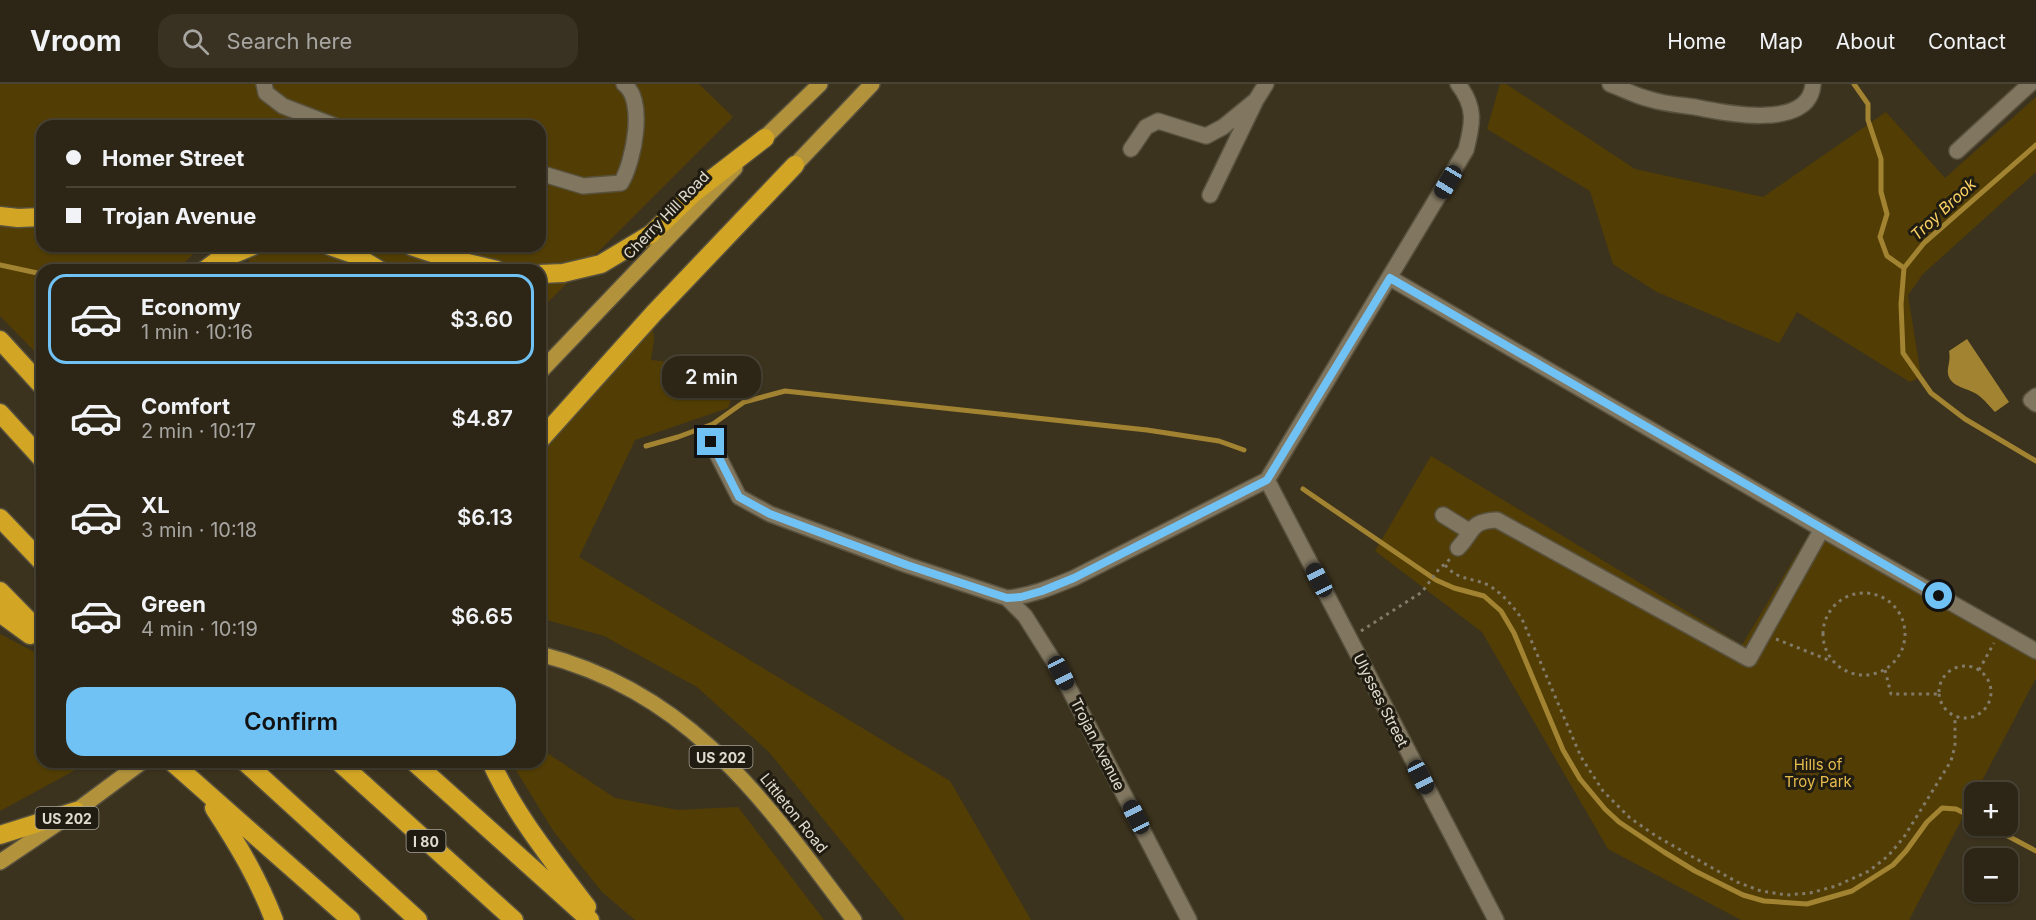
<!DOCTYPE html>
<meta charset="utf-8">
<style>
:root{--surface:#2d2616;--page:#393223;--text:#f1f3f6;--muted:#a7a5a1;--line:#484335;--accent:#70c1f4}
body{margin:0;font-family:Inter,sans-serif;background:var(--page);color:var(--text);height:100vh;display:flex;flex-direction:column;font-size:22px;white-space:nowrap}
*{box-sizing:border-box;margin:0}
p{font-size:20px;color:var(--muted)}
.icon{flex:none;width:33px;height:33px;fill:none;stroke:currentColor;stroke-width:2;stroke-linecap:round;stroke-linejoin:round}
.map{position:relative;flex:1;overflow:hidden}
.side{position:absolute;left:36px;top:180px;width:510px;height:504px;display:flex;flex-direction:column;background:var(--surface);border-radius:18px;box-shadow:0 2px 4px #0004,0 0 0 2px var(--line)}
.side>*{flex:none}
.banner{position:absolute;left:36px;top:36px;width:510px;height:132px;border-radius:18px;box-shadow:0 2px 4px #0004,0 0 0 2px var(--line);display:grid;align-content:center;height:132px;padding:0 30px;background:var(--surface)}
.fabs{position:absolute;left:1964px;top:698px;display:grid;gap:12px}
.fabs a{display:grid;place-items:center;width:54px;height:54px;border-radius:12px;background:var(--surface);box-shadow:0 2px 4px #0004,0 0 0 2px var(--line);font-size:30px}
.end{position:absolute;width:27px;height:27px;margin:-14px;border:8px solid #70c1f4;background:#111;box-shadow:0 0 0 3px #111}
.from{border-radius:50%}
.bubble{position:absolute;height:42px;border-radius:18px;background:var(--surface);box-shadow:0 2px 4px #0004,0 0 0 2px var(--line);font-size:20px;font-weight:600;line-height:42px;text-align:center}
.car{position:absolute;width:18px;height:36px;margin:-18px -9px;border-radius:8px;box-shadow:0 0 4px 2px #0007;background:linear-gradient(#222 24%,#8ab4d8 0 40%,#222 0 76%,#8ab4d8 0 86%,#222 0)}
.banner b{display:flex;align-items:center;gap:21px;height:57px;font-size:22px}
.banner b+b{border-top:2px solid var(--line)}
.banner i{width:15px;height:15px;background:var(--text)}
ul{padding:10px 0 0;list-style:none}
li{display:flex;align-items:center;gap:18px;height:90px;margin:0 12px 9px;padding:0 18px;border:3px solid transparent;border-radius:18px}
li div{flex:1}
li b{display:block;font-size:22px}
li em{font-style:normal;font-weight:600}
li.active{border-color:var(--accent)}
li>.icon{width:54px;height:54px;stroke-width:1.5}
.button{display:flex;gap:12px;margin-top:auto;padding:12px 30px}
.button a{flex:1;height:69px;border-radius:18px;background:var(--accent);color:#111;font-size:24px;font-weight:600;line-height:69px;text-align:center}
header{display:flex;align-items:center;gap:36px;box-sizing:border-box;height:84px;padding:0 30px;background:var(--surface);border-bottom:2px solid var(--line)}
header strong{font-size:28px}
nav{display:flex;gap:33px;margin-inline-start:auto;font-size:21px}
.search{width:420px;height:54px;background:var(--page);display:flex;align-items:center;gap:15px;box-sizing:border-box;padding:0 21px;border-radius:18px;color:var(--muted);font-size:22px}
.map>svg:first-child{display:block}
.green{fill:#523e04}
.water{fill:#a28331}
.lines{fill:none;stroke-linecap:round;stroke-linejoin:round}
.stream{stroke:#a28331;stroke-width:5}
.minor-casing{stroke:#58513e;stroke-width:18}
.major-casing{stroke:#58513e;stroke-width:18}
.highway-casing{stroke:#58513e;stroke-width:21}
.path{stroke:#837b6a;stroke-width:3;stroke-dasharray:3 4.5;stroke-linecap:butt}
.minor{stroke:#817760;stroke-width:15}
.major{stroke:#b2933c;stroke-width:15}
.highway{stroke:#d2a624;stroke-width:18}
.route{stroke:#70c1f4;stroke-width:8}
.labels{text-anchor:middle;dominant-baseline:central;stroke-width:6;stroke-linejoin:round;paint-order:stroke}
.shield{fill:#201c12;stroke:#a7a296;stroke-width:1.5}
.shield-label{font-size:14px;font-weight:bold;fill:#e1dccf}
.street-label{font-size:15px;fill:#e1dccf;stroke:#201c12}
.park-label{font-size:15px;fill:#e7bc4d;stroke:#201c12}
.water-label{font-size:16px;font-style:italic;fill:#fcd163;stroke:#201c12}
</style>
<header>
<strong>Vroom</strong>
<div class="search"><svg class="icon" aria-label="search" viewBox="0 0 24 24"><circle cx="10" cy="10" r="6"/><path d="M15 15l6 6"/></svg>Search here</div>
<nav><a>Home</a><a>Map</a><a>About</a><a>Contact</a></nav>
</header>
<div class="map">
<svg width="2036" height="836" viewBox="0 0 2036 836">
<rect width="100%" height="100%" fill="#3c331e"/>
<path class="green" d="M 0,0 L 699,0 L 733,33 L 540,226 L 540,186 L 252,186 L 244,162 L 540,162 L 540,42 L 42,42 L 42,162 L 204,162 L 193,170 L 177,186 L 42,186 L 42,275 L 0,232 Z
M 1500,0 L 1506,0 L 1635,85 L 1763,113 L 1886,28 L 1945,94 L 2036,13 L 2036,88 L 1923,190 L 1908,211 L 1921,293 L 1910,298 L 1797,228 L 1779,259 L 1657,208 L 1613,180 L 1590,107 L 1487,45 Z
M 650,231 L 654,254 L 651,276 L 742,286 L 728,324 L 635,356 L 579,473 L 950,697 L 1031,836 L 905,836 L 769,668 L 697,603 L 604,552 L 540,534 L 540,341 Z
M 1431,372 L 1742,561 L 1815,440 L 2036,568 L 2036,594 L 1976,708 L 1974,708 L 1974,712 L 1909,836 L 1741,836 L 1608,765 L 1482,548 L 1375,467 Z
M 0,550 L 42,572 L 42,678 L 85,678 L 79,684 L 0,727 Z
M 540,662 L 547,669 L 615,714 L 678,726 L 738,723 L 824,836 L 635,836 L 602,808 L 554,748 L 511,678 L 540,678 Z"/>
<path class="water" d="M 1967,255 L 2009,318 L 1995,328 C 1990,323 1984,315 1978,311 C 1969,304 1951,304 1948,290 C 1947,283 1951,276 1949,267 Z"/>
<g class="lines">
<path class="stream" d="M 1854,0 L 1868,20 L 1868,36 L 1881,75 L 1881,108 L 1887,130 L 1880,153 L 1887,172 L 1904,184
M 2036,61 L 1924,159 L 1904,184 L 1901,220 L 1903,269 L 1931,309 L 1965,335 L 2036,377
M 0,181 L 42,190
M 646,362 L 678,353 L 713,340 L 744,318 L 785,307 L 1147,346 L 1219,357 L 1244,366
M 1303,405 L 1436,496 L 1454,504 L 1484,512 L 1501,527 L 1514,549 L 1563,666 L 1580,695 L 1605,725 L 1619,738 L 1664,768 L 1695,787 L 1743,811 L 1764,817 L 1807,820 L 1852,807 L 1893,781 L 1906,767 L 1927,738 L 1942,724 L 1956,725 L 1974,734
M 1987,741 L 2036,767"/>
<g class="minor-casing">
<path id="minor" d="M 264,0 L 266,9 L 283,22 L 335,42
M 1610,0 C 1623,5 1636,12 1649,15 C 1664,20 1680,21 1695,23 C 1724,29 1810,47 1813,0
M 1131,65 L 1146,43 L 1158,37 L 1206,52 L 1223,43 L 1256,16
M 1957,67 L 2030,0
M 540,89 L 583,102 L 621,99 C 634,77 646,16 624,0
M 1210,111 L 1256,16 L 1266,0
M 1390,194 L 1837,454 L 2036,567
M 2036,312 L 2031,316 L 2036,320
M 711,358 L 739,413 L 770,430 L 907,481 L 1007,514 L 1025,532 L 1061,589 L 1189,836
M 1267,396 L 1496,836
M 1443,431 L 1469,447
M 1458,464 C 1474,448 1469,437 1497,436 L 1749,575 L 1822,445
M 1007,514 C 1031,512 1052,503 1074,494 L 1267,396 L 1466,66 C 1473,39 1476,23 1458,0"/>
</g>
<g class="major-casing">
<path id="major" d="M 758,60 L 820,0
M 795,81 L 872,0
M 540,288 L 735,84
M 540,570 C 693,609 765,718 854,836
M 0,778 L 76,727 L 142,678"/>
</g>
<g class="highway-casing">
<path id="highway" d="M 0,132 L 18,134 L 42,133
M 330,162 L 353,170 L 379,186
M 411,162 L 447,174 L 497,186
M 205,186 L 217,177 L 253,162
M 540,190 L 563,189 L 601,180 L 651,150 L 695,108 L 765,54
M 0,256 L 42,302
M 0,329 L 42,375
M 540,356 L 654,229 L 795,81
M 0,434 L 42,478
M 0,507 L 42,550
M 0,529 L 30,551
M 172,678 L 351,836
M 245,678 L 418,836
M 339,678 L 514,836
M 414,678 L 590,836
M 491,678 C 515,731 552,776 587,823
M 214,724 C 238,761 258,794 274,836
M 0,751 L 76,727"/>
</g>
<path class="path" d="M 1445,481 C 1459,497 1471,493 1488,501 C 1502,509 1513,522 1522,535 L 1581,673 L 1603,707 L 1630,734 L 1656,752 L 1737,798 L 1761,807 L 1787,811 L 1810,809 L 1836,802 L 1869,787 L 1888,772 L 1904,753 L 1951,677 L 1955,662 L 1955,632
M1823 550a41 41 0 1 1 82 0a41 41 0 1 1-82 0Z
M 1361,547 L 1422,508 L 1439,485 L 1450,475
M 1776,555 L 1831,577
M1939 608a26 26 0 1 1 52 0a26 26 0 1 1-52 0Z
M 1885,586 L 1891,610 L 1940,610
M 1979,586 L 1994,559"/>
<use href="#minor" class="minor"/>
<use href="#major" class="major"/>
<use href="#highway" class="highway"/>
</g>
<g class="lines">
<path class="route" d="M 711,358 L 739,413 L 770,430 L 907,481 L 1007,514 L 1021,513 L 1042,507 L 1074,494 L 1267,396 L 1390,194 L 1939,512"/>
</g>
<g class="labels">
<g class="shield">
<rect x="689.5" y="662" width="63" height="22" rx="4.5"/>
<rect x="35.5" y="723" width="63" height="22" rx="4.5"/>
<rect x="406.5" y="746" width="39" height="22" rx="4.5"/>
</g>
<g class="shield-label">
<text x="721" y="673">US 202</text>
<text x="67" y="734">US 202</text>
<text x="426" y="757">I 80</text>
</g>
<g class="street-label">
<text transform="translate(666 131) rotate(-46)">Cherry Hill Road</text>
<text transform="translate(1381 616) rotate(63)">Ulysses Street</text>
<text transform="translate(1098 660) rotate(63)">Trojan Avenue</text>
<text transform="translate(794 729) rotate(51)">Littleton Road</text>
</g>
<g class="park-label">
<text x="1818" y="680">Hills of<tspan x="1818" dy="17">Troy Park</tspan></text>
</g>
<g class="water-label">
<text transform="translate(1943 125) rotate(-43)">Troy Brook</text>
</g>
</g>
</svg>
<div class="fabs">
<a>+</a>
<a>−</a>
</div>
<i class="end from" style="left:1939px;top:512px"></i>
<i class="end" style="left:711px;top:358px"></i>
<div class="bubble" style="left:662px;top:272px;width:99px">2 min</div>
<i class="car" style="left:1448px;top:98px;rotate:211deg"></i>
<i class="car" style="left:1319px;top:496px;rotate:333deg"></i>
<i class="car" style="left:1061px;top:589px;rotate:153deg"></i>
<i class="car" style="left:1421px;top:693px;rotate:153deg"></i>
<i class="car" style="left:1136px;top:733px;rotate:333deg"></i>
<div class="banner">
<b><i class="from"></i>Homer Street</b>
<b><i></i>Trojan Avenue</b>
</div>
<section class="side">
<ul>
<li class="active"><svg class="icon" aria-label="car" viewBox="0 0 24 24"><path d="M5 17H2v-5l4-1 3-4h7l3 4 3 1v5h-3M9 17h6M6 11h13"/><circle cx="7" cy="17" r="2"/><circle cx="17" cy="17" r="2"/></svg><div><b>Economy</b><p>1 min · 10:16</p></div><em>$3.60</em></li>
<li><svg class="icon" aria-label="car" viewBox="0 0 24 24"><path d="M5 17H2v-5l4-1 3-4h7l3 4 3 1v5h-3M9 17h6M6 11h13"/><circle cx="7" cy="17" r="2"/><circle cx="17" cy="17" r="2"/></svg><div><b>Comfort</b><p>2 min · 10:17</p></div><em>$4.87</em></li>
<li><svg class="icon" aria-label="car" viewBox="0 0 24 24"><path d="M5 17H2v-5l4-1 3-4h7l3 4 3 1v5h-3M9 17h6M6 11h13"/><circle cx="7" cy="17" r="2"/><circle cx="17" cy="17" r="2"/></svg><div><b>XL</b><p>3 min · 10:18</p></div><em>$6.13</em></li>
<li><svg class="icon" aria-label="car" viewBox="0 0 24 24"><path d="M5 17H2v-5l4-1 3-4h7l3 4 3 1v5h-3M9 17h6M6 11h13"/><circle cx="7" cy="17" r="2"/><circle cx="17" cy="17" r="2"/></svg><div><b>Green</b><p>4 min · 10:19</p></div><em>$6.65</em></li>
</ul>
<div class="button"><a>Confirm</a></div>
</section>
</div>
